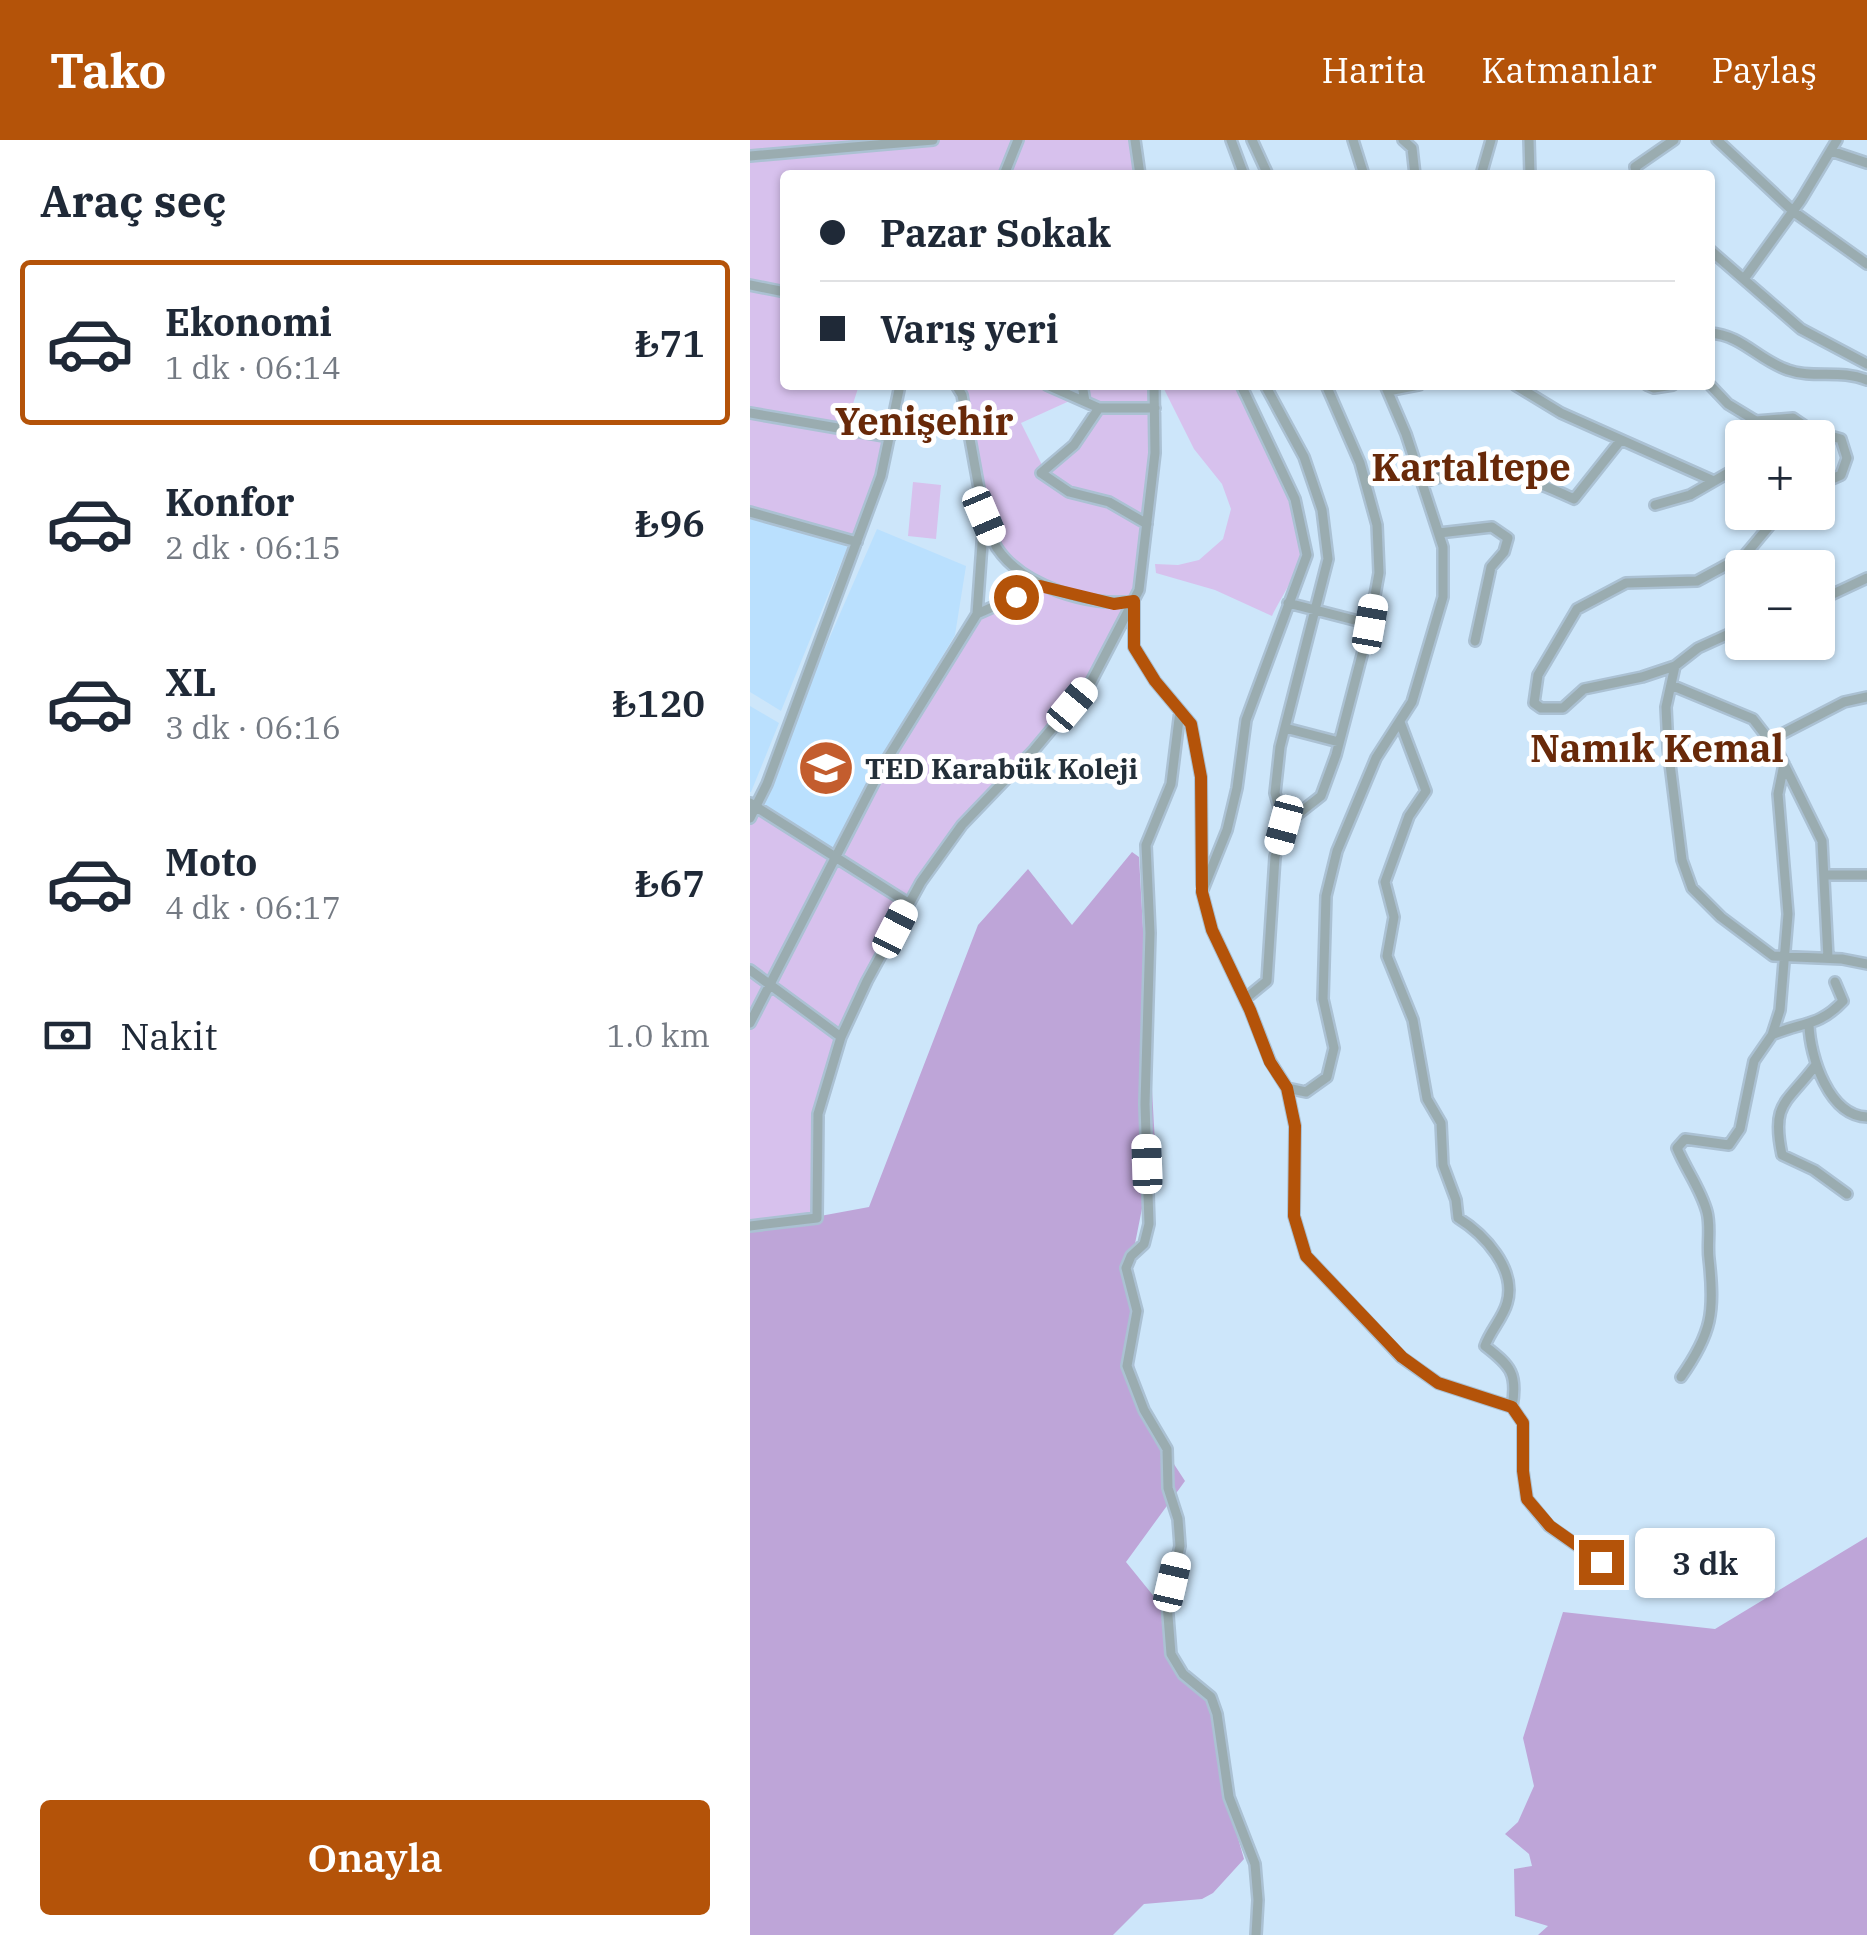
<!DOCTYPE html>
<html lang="tr">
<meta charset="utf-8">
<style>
:root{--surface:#fff;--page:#f6f6f7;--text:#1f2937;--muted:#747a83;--line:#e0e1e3;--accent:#b45309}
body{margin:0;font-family:"IBM Plex Serif",serif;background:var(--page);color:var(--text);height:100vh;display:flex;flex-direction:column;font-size:38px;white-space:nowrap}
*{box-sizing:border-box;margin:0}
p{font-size:32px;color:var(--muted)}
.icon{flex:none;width:55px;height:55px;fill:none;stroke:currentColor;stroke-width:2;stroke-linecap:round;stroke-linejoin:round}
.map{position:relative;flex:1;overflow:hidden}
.drawer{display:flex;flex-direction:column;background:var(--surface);width:750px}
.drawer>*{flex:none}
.top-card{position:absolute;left:30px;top:30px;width:935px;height:220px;border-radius:10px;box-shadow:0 2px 8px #0004;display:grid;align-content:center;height:220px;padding:0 40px;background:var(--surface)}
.buttons{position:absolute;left:975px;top:280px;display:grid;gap:20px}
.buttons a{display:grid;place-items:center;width:110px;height:110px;border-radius:10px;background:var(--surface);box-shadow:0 2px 8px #0004;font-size:50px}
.end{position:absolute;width:45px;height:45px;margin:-22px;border:12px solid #b45309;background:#fff;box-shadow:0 0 0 5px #fff}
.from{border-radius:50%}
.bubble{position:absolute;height:70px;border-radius:10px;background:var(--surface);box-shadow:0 2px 8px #0004;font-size:32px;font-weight:600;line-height:70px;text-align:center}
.car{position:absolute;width:30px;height:60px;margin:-30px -15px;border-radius:12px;box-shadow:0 0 8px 2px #0007;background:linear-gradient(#fff 24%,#345 0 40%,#fff 0 76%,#345 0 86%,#fff 0)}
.top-card b{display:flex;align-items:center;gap:35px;height:95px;font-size:38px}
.top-card b+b{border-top:2px solid var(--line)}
.top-card i{width:25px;height:25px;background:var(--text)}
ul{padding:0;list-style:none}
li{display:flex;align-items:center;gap:30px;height:165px;margin:0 20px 15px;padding:0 20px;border:5px solid transparent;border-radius:10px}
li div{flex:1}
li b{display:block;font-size:38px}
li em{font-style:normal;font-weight:600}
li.active{border-color:var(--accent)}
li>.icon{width:90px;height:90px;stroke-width:1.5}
h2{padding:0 40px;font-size:45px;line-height:120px}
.pay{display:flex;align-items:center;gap:25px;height:110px;padding:0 40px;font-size:38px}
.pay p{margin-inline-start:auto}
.button{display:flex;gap:20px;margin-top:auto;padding:20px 40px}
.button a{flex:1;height:115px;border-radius:10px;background:var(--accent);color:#fff;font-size:40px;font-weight:600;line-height:115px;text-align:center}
header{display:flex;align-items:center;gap:60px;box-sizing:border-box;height:140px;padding:0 50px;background:var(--accent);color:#fff}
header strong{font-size:48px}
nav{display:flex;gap:55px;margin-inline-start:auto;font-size:35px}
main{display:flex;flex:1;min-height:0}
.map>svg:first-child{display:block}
.built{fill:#bae0fe}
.green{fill:#d7c1ed;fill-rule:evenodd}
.forest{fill:#bea5d8}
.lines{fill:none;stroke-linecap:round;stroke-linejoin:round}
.minor-casing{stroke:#abc1d3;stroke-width:14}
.minor{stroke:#9aacb0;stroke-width:9}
.route{stroke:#b45309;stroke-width:12}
.labels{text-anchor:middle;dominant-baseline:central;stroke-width:10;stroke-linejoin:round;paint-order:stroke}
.poi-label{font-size:28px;font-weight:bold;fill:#232f39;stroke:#fff;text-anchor:start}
.district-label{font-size:38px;font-weight:bold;fill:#682909;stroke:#fff}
</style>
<header>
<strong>Tako</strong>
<nav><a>Harita</a><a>Katmanlar</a><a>Paylaş</a></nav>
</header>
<main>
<section class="drawer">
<h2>Araç seç</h2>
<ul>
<li class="active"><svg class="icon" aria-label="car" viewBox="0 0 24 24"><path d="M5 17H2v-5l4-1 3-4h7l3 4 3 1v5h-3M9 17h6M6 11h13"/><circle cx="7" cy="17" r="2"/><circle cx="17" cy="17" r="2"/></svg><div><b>Ekonomi</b><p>1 dk · 06:14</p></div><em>₺71</em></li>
<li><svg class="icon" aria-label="car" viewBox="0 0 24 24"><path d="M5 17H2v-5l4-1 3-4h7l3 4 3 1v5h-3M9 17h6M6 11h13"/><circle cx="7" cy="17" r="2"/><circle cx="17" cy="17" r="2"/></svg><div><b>Konfor</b><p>2 dk · 06:15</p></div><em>₺96</em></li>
<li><svg class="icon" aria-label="car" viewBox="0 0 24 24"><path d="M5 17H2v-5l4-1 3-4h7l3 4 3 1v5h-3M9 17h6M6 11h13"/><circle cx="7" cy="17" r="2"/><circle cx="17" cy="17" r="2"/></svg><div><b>XL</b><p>3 dk · 06:16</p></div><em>₺120</em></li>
<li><svg class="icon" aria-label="car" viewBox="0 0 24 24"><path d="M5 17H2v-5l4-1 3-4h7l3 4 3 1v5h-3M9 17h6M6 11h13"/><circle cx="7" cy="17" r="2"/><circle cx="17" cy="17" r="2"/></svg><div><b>Moto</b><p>4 dk · 06:17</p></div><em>₺67</em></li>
</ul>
<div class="pay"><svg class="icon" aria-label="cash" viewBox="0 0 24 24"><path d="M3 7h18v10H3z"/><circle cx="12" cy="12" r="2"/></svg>Nakit<p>1.0 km</p></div>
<div class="button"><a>Onayla</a></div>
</section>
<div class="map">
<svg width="1117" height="1795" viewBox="0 0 1117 1795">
<rect width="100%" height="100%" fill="#cde6fa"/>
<path class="built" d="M 0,377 L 98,406 L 31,571 L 0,552 Z
M 127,389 L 216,426 L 205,495 L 170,554 L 86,717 L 6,666 Z
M 0,566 L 29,583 L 1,652 L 0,652 Z"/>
<path class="green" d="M 0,0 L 385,0 L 390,35 L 35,35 L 35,245 L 109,245 L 95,289 L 140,297 L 107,402 L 0,372 Z
M 206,245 L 404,245 L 405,268 L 389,450 L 341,542 L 212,685 L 171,742 L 91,897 L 68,974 L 67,1078 L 0,1086 L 0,663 L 86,716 L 131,629 L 227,474 L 289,446 L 248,409 L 234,376 ZM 326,258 L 348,269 L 324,305 L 291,332 L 291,323 L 271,283 Z
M 412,245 L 484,245 C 503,286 550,361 552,404 C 553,427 532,455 522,476 L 465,450 L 406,433 L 405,424 L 428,425 L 449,420 L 473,399 L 481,369 L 472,344 L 444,309 Z
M 163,342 L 191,345 L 186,399 L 158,396 Z"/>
<path class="forest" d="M 382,712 L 389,717 L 405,1003 L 378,1139 L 385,1182 L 384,1224 L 390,1272 L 435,1341 L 376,1422 L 423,1480 L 415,1512 L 434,1539 L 463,1566 L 471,1639 L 494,1719 L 463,1753 L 452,1759 L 394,1764 L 363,1795 L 0,1795 L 0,1089 L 119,1067 L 228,785 L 278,729 L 322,785 Z
M 1117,1397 L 1117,1795 L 788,1795 L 798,1786 L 765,1776 L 764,1729 L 782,1726 L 779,1714 L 755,1694 L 768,1682 L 784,1646 L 773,1598 L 813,1472 L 965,1489 Z"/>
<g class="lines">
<g class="minor-casing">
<path id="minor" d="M 385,0 L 390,35
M 481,0 L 494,35
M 502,0 L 518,35
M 603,0 L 614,35
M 653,0 L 662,8 L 665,35
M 779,0 L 780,35
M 967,0 L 1044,72 L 1117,124
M 1081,11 L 1117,23
M 0,16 L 183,0
M 254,35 L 268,0
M 731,35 L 741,0
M 887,35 L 885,27 L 924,0
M 960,110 L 1051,189 L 1117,224
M 994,139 L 1051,60 L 1087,0
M 0,145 L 35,152
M 960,193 C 992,195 1008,220 1038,230 C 1063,239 1091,229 1117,240
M 297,245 L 349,268 L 405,268
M 332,245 L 335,261
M 491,245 L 545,359 L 557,415 L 496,580 L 487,648 L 477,690 L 452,752 L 462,790 L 500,870 L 520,921 L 537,948 L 556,952 L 577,937 L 584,908 L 573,859 L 576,756 L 587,711 L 626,618 L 662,562 L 693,457 L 693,407 L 656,294 L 635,245
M 765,245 L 811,273 L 964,341
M 897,245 L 904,248 L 923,245
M 960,245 L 978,264 L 1006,281 L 1043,278 L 1062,291 L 1091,299 L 1097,318 L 1091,335 L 1068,345
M 638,251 L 669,245
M 349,268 L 324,305 L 291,333 L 319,352 L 359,362 L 397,384
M 0,273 L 140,297
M 672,343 C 732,321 769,333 824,359 L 870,301
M 905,365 L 940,355 L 992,325
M 0,372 L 107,402
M 235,379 C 239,388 242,400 247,408 C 272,446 341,468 384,461 L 384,507 L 405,541 L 441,584 L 451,637 L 452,745
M 689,393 L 742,387 L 758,398 L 754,412 L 741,427 L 725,501
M 1068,461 L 1117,438
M 538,463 L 620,484
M 227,474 L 290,446
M 992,488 L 948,508 L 925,526 L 916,567 L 918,608 L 932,720 L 942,748 L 971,777 L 1023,816 L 1092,819 L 1117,824
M 925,526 L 892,537 L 834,549 L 813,568 L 791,568 L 784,563 L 788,535 L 827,469 L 876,443 L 947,441 L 995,415 L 1031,372
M 921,545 L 1003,579 L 1027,610
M 430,571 L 421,644 L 396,705 L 400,793 L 395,964 L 399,1084 L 394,1104 L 381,1116 L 376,1128 L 387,1171 L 377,1226 L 394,1270 L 417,1309 L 418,1348 L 428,1379 L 430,1406 L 417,1463 L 421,1514 L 433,1534 L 461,1557 L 467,1574 L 479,1657 L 505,1724 L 508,1760 L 506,1795
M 650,582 L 676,651 L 659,676 L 635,742 L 644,777 L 637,816 L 663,880 L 677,959 L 691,983 L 693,1025 L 706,1060 L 708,1078 C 734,1094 767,1129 757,1163 C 753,1178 740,1191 735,1206 C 761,1226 768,1234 762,1267
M 535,588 L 589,602
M 0,663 L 158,763
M 0,678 L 17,644 L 131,336 L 150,245
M 534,685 L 571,656 L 586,615 L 619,488 L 629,433 L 627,385 L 610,323 L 576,245
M 1075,735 L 1117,735
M 1078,818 L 1072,701 L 1027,610 L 1028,596 L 1094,562 L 1117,557
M 0,830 L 91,897
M 495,859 L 517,841 L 525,717 L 534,685 L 525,653 L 530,607 L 578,419 L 572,370 L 554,317 L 515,245
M 0,883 L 131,629 L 227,474 L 234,376 L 212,255 L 206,245
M 1059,885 C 1060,917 1079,976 1117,977
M 1022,895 C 1051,882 1069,887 1093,861 L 1085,842
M 1065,926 C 1036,964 1021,963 1032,1015 L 1064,1030 L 1097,1054
M 537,948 L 545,986 L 544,1076 L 556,1116 L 651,1217 L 688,1243 L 762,1267 L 773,1283 L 773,1331 L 777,1359 L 799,1386 L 851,1422
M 0,1086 L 67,1078 L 68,974 L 91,897 L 117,841 L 171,742 L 212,685 L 284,610 L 341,542 L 389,450 L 405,313 L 404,245
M 931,1237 C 962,1193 965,1172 959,1119 C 957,1104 961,1087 957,1072 C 951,1049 936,1030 927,1008 L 935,999 L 979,1005 L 990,989 L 1004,921 L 1022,895 L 1030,870 L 1038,774 L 1028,654 L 1034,624"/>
</g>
<use href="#minor" class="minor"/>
</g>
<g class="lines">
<path class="route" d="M 266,457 L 290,446 L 364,464 L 384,461 L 384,507 L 405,541 L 441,584 L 451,637 L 452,752 L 462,790 L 500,870 L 520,922 L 537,948 L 545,986 L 544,1076 L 556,1116 L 652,1217 L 688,1243 L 762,1267 L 773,1283 L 773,1331 L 777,1359 L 800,1386 L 851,1422"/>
</g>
<defs>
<g id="school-disc" transform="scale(2.875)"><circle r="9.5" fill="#c35d2e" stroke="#fff"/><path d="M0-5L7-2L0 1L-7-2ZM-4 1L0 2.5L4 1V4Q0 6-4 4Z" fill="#fff"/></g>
</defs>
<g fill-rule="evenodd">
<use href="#school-disc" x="76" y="628"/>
</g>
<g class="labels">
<g class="poi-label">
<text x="115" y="628">TED Karabük Koleji</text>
</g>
<g class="district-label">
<text x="174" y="280">Yenişehir</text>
<text x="721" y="326">Kartaltepe</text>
<text x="907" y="607">Namık Kemal</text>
</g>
</g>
</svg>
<div class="buttons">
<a>+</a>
<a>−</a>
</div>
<i class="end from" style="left:266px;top:457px"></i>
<i class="end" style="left:851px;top:1422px"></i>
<div class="bubble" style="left:885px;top:1388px;width:140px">3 dk</div>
<i class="car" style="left:234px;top:376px;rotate:157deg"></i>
<i class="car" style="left:620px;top:484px;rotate:10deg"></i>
<i class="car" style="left:322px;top:565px;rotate:40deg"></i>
<i class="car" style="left:534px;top:685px;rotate:195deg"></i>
<i class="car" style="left:145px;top:789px;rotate:27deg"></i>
<i class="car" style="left:397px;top:1024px;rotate:358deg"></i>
<i class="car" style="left:422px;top:1442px;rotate:13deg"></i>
<div class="top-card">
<b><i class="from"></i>Pazar Sokak</b>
<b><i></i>Varış yeri</b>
</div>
</div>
</main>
